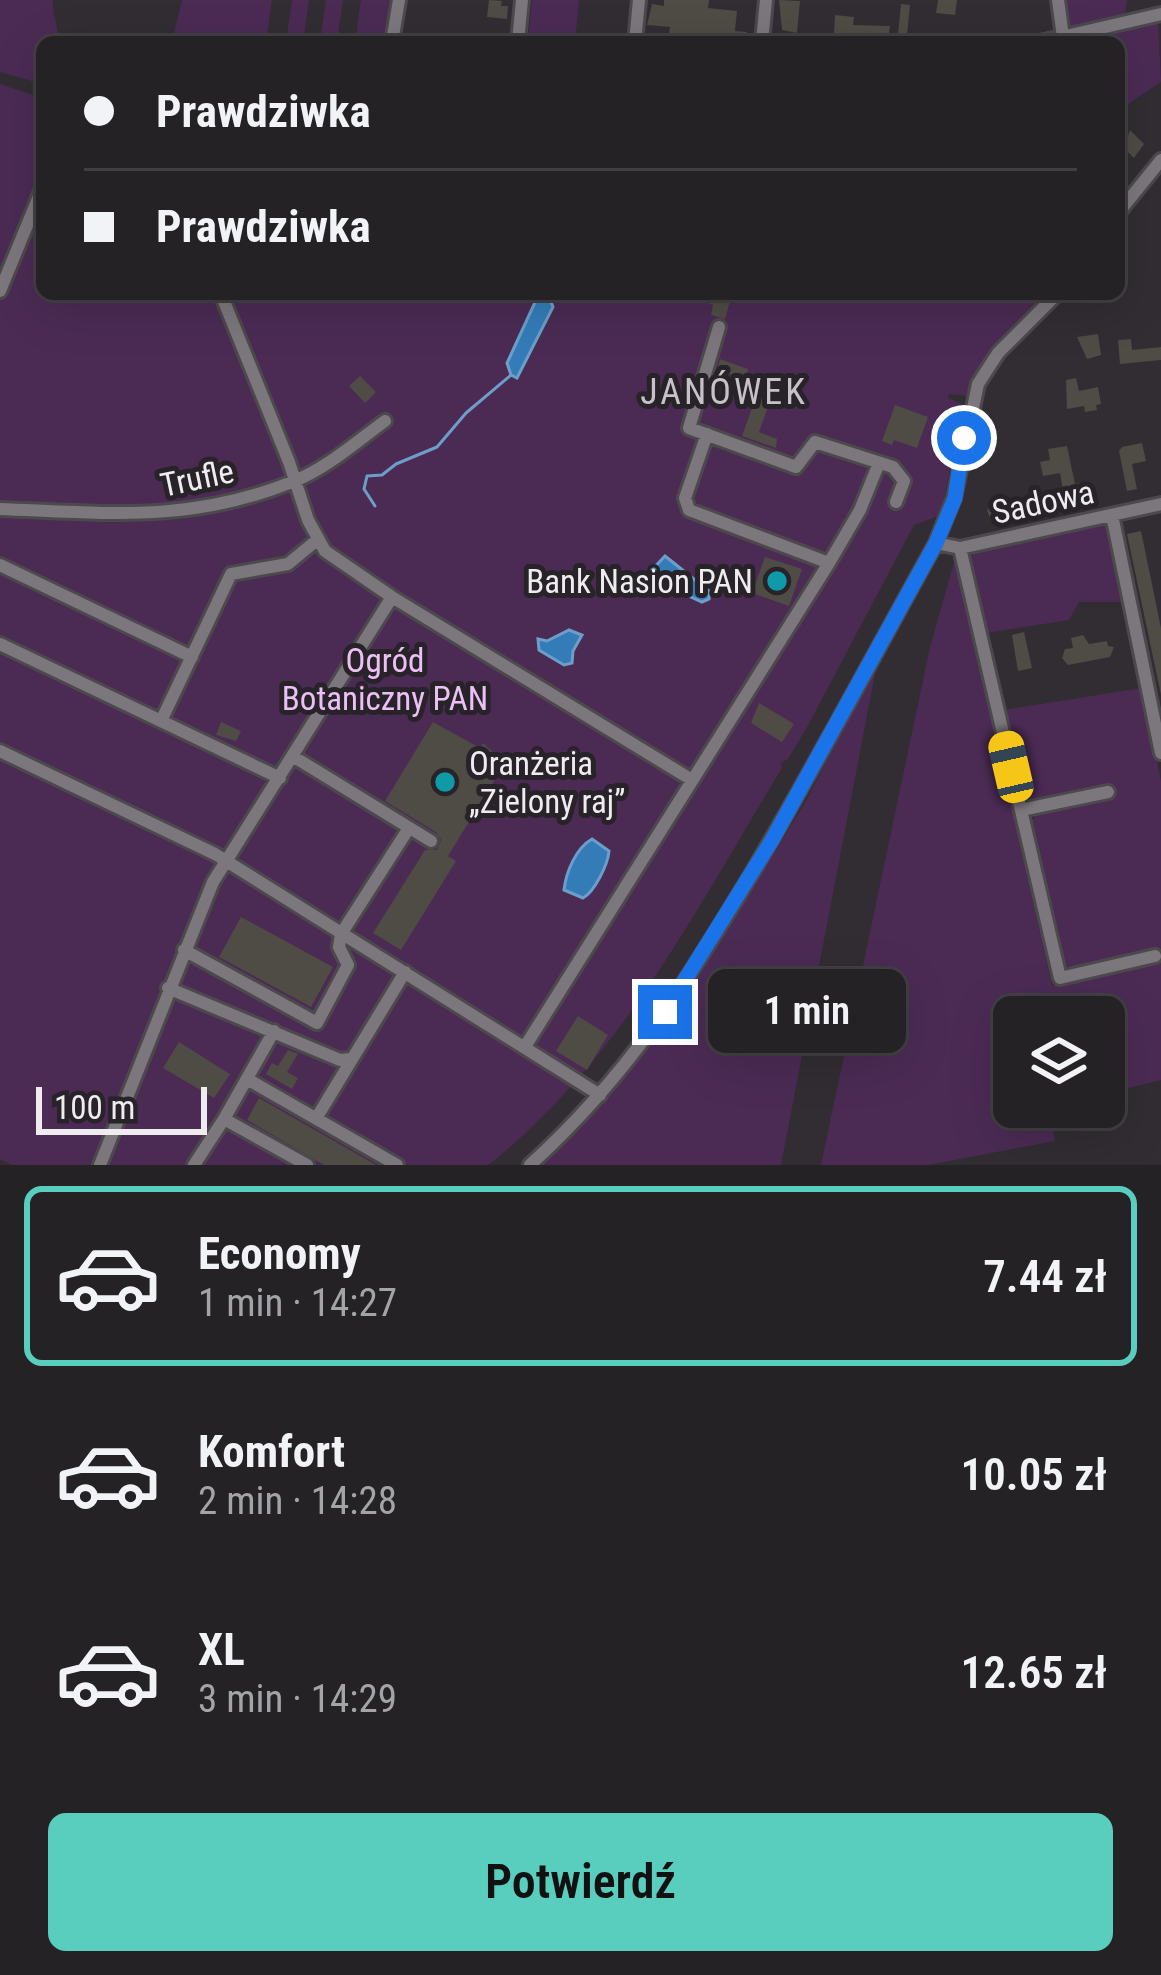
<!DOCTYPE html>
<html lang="pl">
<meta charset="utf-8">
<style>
:root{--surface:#252226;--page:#312f32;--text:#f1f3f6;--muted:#a3a4a7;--line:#423f43;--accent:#59cebf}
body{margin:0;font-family:"Roboto Condensed",sans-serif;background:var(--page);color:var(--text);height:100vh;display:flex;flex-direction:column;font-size:45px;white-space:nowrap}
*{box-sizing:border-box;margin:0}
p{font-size:39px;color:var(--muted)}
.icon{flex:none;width:66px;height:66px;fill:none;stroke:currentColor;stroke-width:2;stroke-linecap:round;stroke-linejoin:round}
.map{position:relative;height:1165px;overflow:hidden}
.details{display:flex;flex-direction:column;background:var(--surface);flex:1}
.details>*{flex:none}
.hud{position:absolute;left:36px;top:36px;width:1089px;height:264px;border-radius:18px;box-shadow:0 12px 48px #0002,0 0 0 3px var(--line);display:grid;align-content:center;height:264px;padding:0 48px;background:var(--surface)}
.controls{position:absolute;left:993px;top:996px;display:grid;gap:24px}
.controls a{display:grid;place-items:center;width:132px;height:132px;border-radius:18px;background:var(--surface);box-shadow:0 12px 48px #0002,0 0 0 3px var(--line);font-size:60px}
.scale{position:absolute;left:36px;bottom:30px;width:171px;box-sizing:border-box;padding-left:12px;border:6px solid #efecf0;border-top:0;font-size:33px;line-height:42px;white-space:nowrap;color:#efecf0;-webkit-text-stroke:9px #272328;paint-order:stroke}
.end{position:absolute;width:54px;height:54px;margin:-27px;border:15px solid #1a73e8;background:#fff;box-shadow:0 0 0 6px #fff}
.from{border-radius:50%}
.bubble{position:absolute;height:84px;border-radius:18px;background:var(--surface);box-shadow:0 12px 48px #0002,0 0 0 3px var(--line);font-size:39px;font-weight:600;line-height:84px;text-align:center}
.car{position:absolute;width:36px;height:72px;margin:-36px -18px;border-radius:15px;box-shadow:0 0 9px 3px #0007;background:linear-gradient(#f5c518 24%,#345 0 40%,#f5c518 0 76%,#345 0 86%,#f5c518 0)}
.hud b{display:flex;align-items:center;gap:42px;height:114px;font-size:45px}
.hud b+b{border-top:3px solid var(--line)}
.hud i{width:30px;height:30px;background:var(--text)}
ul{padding:21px 0 0;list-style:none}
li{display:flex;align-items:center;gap:36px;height:180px;margin:0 24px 18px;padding:0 24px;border:6px solid transparent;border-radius:18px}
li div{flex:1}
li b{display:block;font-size:45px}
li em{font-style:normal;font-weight:600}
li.selected{border-color:var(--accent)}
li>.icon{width:108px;height:108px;stroke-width:1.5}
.button{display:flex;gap:24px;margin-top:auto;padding:24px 48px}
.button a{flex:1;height:138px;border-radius:18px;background:var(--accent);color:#111;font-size:48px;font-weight:600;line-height:138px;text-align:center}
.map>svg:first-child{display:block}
.green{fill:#4b2b54}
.water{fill:#347cb8;stroke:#6c9ec9;stroke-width:3}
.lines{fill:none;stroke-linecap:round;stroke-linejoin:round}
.stream{stroke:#6c9ec9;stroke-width:3}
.building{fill:#4f4b45}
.minor-casing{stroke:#4c494d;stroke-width:18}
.minor{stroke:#7c767d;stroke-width:12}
.route{stroke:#1a73e8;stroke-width:15}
.culture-dot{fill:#0f9aa8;stroke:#272328;stroke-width:4.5}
.labels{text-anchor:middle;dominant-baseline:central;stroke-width:10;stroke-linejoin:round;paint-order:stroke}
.street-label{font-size:33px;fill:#efecf0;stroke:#272328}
.poi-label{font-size:33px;fill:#efecf0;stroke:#272328;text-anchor:end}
.park-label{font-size:33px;fill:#ecc0f7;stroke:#272328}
.neighbourhood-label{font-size:36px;letter-spacing:3px;fill:#c7c1c9;stroke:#272328}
</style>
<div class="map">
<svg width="1161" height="1165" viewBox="0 0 1161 1165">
<rect width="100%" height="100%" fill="#312d32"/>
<path class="green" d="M 0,0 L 53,0 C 52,15 58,26 59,42 L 42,42 L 42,84 L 0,72 Z
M 182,0 L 272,0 L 266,42 L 172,42 Z
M 292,0 L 309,0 L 303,42 L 286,42 Z
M 326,0 L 343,0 L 337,42 L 320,42 Z
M 361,0 L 395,0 L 389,42 L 355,42 Z
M 532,0 L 579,0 L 575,42 L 528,42 Z
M 1064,0 L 1127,0 L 1125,14 L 1069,27 L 1062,16 Z
M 1158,23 L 1161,82 L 1119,110 L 1119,42 L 1088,41 L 1092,37 Z
M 0,84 L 42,98 L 42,294 L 1050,294 C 1015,326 985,352 967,396 L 949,394 L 948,398 L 963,404 L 941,515 L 914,525 L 805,731 L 788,759 L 780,763 L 782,768 C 696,909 620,1062 488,1165 L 12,1165 L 0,1159 Z
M 1108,524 L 1124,602 L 1079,602 L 1069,620 L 986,633 L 970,558 L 976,548 Z
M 955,559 L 1052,985 L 1161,960 L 1161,1080 L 1104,1094 L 1104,1017 L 1014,1017 L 1014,1107 L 1055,1107 L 1049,1109 L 1055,1141 L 928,1165 L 821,1165 L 930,647 Z
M 877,663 L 781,1165 L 541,1165 L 607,1098 L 679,1007 L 806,801 Z
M 1142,688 L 1161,781 L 1161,955 L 1159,950 L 1074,971 L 1061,962 L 1029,824 L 1038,812 L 1114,796 L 1113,787 L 1035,802 L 1023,794 L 1004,710 Z"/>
<path class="water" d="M 549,297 L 553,307 L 517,378 L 511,375 L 507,363 L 537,298 Z
M 665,556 L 709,591 L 709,599 L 702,602 L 652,579 L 650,572 Z
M 569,630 L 582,635 L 573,651 L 572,663 L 564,665 L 539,650 L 538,639 L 547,641 Z
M 592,839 L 609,851 C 608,865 594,892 583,898 L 564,890 C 566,872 576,848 592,839 Z"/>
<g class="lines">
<path class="stream" d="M 375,506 L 364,489 L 367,476 L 382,475 L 396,464 L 437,447 L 466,413 L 511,375"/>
</g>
<path class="building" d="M 489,0 L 502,1 L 501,6 L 508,6 L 507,19 L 487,17 Z
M 664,0 L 709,0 L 708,8 L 737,11 L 735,31 L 747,32 L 746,42 L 668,42 L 670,27 L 647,25 L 652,4 L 664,6 Z
M 779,0 L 800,1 L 797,33 L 782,30 Z
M 938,0 L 957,0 L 955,15 L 936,13 Z
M 901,4 L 910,5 L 907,35 L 898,34 Z
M 835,15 L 854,17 L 853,25 L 890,26 L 888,41 L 855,38 L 855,42 L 843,42 L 844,34 L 834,33 Z
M 1130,130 L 1144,144 L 1134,158 L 1124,148 Z
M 685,294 L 732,294 L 725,319 L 711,315 L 713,305 Z
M 1098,334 L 1101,355 L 1087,359 L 1077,337 Z
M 1131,339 L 1132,350 L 1161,347 L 1161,360 L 1120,364 L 1118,340 Z
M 720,359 L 748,369 L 745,379 L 717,370 Z
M 360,376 L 376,392 L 365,403 L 349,386 Z
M 1076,378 L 1079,391 L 1098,387 L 1101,404 L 1096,405 L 1097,410 L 1085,412 L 1084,406 L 1067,409 L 1066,380 Z
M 762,380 L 776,385 L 759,432 L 777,439 L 776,448 L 742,436 Z
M 895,405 L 928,417 L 917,448 L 894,440 L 892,445 L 882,441 Z
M 1142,443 L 1146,461 L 1132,464 L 1137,489 L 1127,491 L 1119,451 L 1122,447 Z
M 1067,446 L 1075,484 L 1088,482 L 1091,500 L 1080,502 L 1075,512 L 1072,501 L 1065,502 L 1060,473 L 1043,476 L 1040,462 L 1050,460 L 1048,449 Z
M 1011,500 L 1014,515 L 991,521 L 987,510 L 993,503 Z
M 1141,531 L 1161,628 L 1161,695 L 1127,534 Z
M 765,557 L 802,569 L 789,606 L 752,593 Z
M 1024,632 L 1032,668 L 1018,671 L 1012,635 Z
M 1083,635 L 1089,644 L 1107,641 L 1108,646 L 1114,647 L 1110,657 L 1068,665 L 1062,658 L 1065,649 L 1073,648 L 1071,638 Z
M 759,703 L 794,724 L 782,742 L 751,723 Z
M 221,722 L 241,731 L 236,741 L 216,735 Z
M 433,722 L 480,748 L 483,743 L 505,763 L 448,856 L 456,861 L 401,950 L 373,933 L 425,850 L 437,850 L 441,840 L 436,832 L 385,801 Z
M 241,917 L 333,967 L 311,1007 L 219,957 Z
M 578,1016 L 608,1035 L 587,1070 L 556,1051 Z
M 179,1042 L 230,1074 L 214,1098 L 163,1068 Z
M 288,1050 L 298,1054 L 287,1072 L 298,1078 L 292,1089 L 266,1074 L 272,1063 L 278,1066 Z
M 259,1098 L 376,1165 L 324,1165 L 317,1161 L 247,1120 Z"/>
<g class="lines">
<g class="minor-casing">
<path id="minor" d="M 1058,0 L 1063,37
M 392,42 L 399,0
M 518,42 L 522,0
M 635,42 L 639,0
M 762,42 L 766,0
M 1040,42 L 1161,14
M 1119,212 L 1161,160
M 0,291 L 42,189
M 221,294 L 289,462 L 308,520 L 325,551 L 392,597 L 692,780
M 719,327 L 689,428 L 796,467 L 815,442 L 893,467 L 904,481 L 896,502
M 707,434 L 685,498 L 689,510 L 829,563
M 0,509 C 106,513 190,523 292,482 C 326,469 356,442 385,421
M 1112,515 L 1161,753
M 936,543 L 960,548 L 1161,504
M 960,548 L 1060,978 L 1155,956
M 0,565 L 192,657
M 0,644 L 280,778
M 161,721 L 231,574 L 288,564 L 317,540
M 0,751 L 215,854 L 600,1095
M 294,757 L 431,841
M 1021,810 L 1108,792
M 184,950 L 317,1023 L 348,965 L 339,947 L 341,934 L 409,828
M 168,988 L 340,1060 L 351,1059
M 274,1031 L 224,1119 L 307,1165
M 526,1045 L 829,563 L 860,510 L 879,463
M 247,1079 L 397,1165
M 317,1117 L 405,972
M 100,1165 L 213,882 L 392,597
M 194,1165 L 224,1119
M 530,1165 C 628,1076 685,985 752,873 C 816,765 875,653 936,543 L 954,498 L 978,384 L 998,353 L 1057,294"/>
</g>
<use href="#minor" class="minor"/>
</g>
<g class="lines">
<path class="route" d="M 665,1012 L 772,840 L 936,543 L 955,498 L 964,438"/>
</g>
<g class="culture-dot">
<circle cx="777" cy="581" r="12"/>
<circle cx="445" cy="782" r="12"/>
</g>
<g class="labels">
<g class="street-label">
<text transform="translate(197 478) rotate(-12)">Trufle</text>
<text transform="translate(1043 502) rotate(-12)">Sadowa</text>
</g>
<g class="poi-label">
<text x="753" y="581">Bank Nasion PAN</text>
<text x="469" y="763" text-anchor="start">Oranżeria<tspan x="469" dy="38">„Zielony raj”</tspan></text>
</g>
<g class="park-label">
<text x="385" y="660">Ogród<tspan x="385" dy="38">Botaniczny PAN</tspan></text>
</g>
<g class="neighbourhood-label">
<text x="724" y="392">JANÓWEK</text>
</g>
</g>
</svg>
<div class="controls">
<a><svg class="icon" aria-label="layers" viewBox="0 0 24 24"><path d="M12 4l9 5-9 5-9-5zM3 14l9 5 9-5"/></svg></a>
</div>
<div class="scale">100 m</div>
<i class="end from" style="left:964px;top:438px"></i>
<i class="end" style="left:665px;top:1012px"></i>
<div class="bubble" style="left:708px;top:969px;width:198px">1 min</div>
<i class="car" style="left:1011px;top:767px;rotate:347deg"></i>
<div class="hud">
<b><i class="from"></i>Prawdziwka</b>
<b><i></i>Prawdziwka</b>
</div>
</div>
<section class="details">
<ul>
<li class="selected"><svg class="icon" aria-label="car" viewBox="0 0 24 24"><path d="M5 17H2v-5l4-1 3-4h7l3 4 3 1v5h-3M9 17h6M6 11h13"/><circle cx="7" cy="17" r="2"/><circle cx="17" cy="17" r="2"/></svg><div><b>Economy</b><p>1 min · 14:27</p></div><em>7.44 zł</em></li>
<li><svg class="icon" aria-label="car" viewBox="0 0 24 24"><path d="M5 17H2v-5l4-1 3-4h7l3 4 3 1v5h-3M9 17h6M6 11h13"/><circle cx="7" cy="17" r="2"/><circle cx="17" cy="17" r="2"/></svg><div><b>Komfort</b><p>2 min · 14:28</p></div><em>10.05 zł</em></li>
<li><svg class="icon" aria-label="car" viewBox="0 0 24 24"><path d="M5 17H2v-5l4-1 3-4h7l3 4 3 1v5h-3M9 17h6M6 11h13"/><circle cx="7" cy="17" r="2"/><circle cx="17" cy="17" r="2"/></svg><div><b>XL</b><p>3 min · 14:29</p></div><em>12.65 zł</em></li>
</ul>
<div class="button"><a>Potwierdź</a></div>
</section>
